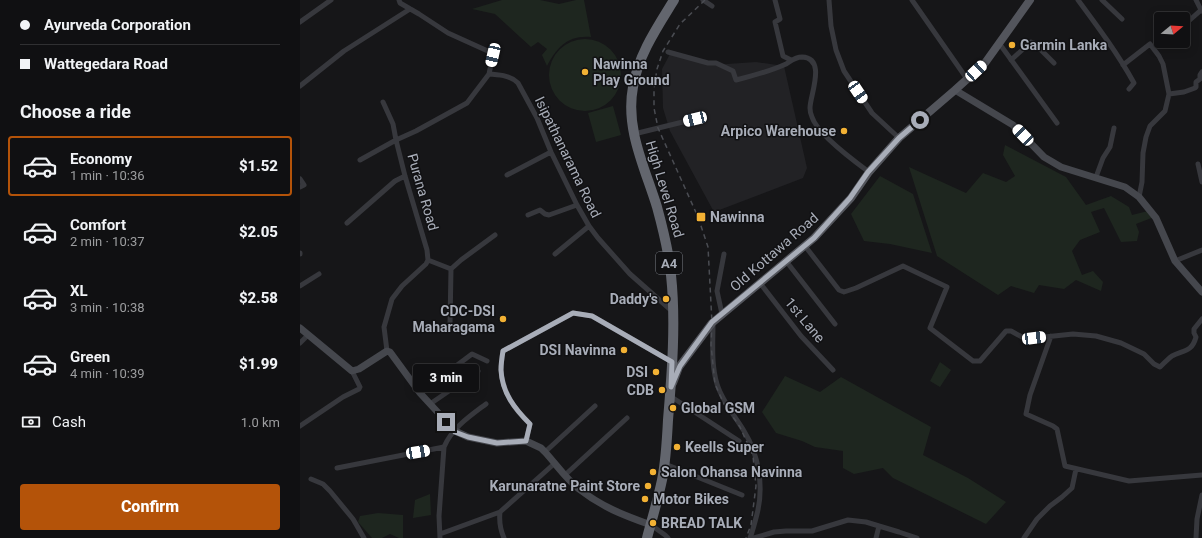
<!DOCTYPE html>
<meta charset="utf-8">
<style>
:root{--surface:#101012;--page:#1e1e20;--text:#f1f3f6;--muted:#9c9d9f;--line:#303032;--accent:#b45309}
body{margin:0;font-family:Roboto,sans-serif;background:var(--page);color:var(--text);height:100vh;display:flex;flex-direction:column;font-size:15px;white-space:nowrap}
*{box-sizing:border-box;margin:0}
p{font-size:13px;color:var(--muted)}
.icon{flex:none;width:22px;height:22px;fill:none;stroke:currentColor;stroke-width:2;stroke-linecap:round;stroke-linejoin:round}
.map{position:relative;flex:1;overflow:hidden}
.panel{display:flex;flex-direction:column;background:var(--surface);width:300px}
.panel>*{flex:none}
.hud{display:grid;align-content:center;height:88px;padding:0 20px;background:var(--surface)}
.needle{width:26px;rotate:72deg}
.fabs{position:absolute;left:854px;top:12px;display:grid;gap:8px}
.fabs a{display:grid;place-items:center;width:36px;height:36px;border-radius:4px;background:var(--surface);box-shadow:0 2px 10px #0003,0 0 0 1px var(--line);font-size:20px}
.end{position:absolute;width:18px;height:18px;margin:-9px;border:5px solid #a8adb8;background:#111;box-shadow:0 0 0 2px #111}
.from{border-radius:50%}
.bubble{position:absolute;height:28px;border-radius:4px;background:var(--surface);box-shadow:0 2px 10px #0003,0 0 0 1px var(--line);font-size:13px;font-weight:800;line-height:28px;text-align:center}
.car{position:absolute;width:12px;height:24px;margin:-12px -6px;border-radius:5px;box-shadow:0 0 3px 1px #0007;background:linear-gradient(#fff 24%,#345 0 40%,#fff 0 76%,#345 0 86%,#fff 0)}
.hud b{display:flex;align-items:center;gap:14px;height:38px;font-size:15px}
.hud b+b{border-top:1px solid var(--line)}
.hud i{width:10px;height:10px;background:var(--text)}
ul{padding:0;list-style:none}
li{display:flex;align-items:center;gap:12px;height:60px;margin:0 8px 6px;padding:0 12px;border:2px solid transparent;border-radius:4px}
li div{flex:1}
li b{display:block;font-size:15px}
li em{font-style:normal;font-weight:800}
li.selected{border-color:var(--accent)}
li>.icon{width:36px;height:36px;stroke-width:1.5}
h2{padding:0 20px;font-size:18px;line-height:48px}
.pay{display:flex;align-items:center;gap:10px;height:44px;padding:0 20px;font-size:15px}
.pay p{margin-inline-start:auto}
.primary-button{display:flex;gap:8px;margin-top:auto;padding:8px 20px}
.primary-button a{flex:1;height:46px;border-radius:4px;background:var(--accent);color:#fff;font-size:16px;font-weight:800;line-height:46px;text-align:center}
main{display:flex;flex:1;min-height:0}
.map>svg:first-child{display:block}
.built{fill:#222225}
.green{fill:#1e261f}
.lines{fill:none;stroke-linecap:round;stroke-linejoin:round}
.street{stroke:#37383d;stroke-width:5}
.secondary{stroke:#45474d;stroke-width:7}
.primary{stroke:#53555c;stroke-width:8}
.highway{stroke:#63666e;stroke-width:10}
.rail{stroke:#4a4c52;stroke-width:1.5;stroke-dasharray:5 4;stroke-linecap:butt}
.route{stroke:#a8adb8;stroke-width:5}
.poi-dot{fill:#f2b134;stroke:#111113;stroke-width:1.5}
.labels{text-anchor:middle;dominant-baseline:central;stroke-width:3;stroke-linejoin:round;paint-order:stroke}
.shield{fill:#111113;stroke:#7b7e86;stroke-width:1}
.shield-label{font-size:13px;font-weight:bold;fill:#a8adb8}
.poi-label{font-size:14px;font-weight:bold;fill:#a8adb8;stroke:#111113;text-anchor:start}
.street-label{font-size:14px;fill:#a8adb8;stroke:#111113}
</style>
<main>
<section class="panel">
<div class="hud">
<b><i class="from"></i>Ayurveda Corporation</b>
<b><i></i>Wattegedara Road</b>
</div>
<h2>Choose a ride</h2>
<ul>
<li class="selected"><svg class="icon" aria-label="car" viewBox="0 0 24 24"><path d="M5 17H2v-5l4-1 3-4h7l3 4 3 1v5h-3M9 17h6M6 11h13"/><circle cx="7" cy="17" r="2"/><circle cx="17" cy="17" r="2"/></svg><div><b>Economy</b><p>1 min · 10:36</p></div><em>$1.52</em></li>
<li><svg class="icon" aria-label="car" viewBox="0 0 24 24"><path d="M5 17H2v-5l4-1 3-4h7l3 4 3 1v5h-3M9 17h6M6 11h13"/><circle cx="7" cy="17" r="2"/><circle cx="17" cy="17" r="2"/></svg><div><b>Comfort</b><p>2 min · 10:37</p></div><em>$2.05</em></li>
<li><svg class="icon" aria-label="car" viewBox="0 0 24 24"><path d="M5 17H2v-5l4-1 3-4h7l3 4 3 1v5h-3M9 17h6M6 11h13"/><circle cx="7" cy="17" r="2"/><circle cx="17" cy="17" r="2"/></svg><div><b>XL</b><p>3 min · 10:38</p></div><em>$2.58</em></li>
<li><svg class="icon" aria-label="car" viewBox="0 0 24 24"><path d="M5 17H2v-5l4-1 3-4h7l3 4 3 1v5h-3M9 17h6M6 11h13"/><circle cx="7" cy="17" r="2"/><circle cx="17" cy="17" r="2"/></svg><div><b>Green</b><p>4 min · 10:39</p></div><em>$1.99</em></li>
</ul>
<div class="pay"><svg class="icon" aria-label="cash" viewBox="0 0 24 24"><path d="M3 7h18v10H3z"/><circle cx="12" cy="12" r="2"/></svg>Cash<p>1.0 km</p></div>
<div class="primary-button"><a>Confirm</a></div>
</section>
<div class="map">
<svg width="902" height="538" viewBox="0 0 902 538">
<rect width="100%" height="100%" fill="#161618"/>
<path class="built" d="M 370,54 L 413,65 L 456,62 L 484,66 L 507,168 L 503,178 L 414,212 L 370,131 L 363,108 L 362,69 Z"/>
<path class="green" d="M 202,0 L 240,0 L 259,4 L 276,0 L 284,0 L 291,37 C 268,35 257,47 247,66 L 242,55 L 247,49 L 238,42 L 231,47 L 195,14 L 172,9 Z
M249 75a36 36 0 1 1 72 0a36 36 0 1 1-72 0Z
M 313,106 L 321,135 L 296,142 L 288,113 Z
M 705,145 L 766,177 L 786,205 L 811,196 L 829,207 L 832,215 L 848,211 L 854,217 L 836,224 L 839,232 L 837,241 L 821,242 L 804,208 L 791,212 L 800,232 L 780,240 L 772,251 L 782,275 L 793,271 L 803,282 L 801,291 L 776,280 L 764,289 L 739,285 L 734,293 L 711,286 L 698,295 L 637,256 L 609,167 L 666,193 L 683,173 L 706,182 L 715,176 L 703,155 Z
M 580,176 L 613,194 L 632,253 L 590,244 L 564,241 L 551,214 Z
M 640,362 L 651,370 L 640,387 L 630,381 Z
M 485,376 L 520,392 L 541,377 L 631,427 L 623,455 L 668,478 L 706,502 L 686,524 L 593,478 L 583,468 L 554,474 L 543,468 L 543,451 L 515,447 L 502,441 L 476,433 L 462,412 Z
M 130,494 L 131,515 L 113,518 L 115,500 Z
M 78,513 L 103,515 L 103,538 L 99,538 L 90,534 L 82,538 L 72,538 L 58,522 L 60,516 Z"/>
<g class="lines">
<path class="street" d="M 403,0 L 412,6
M 475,0 L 480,19 L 475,22 L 483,56 L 491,60
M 529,0 L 531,26 L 536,50 L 544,71 L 572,113 L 599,138
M 612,0 L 667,79
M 778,0 C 798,27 818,54 834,83 L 829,89
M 802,0 L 822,19
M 896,0 L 901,10 L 902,11
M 0,22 L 31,0
M 883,26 L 901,10
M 699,43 L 757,123
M 368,52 L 408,63 L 416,63 L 433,71 L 436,80 C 452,76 471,71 486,64 C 491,61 495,57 502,57 C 527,58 510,95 510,108 C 510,110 511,115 512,117 C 517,134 554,161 569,172
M 711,60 L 731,42 L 734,43 L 754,63
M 823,65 L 850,44 L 859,56 L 863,64 L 869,94 L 865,111 L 850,126 L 846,137 L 843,153 L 842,182 L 839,197
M 189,74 C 199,75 210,75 218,83 L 237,118 L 251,152 L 277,205 L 289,226 L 298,238 L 330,274 L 372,311
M 0,86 L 44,51 L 110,9
M 869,94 L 884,92 L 895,88 L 896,87 L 896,82 L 900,79 L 900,75 L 902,72
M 334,134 L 395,119
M 60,160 L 96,140 L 93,124 L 83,102
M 898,164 L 902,182
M 207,175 L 251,152
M 796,177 L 803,158 L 810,147 L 814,128
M 0,179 L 4,185 L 0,187
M 228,215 L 240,210 L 245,214 L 249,215 L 277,205
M 47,223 L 95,181 L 105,176
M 505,246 L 539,290 L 544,292 L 556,288 L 603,266 L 647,287 L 630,328 L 673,361 L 680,361 L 706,331 L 711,331 L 722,337 L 735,338 L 773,334 L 796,336 L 821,343 L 844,354 L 854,364 L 860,367 C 864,363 868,359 872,356 C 884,350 892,352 896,337 L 894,333 L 894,329 L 902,319
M 0,253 L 0,254
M 255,254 L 289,226
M 128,260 L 151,269 L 161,260 L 195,235
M 486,261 L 535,324
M 875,261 L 902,250
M 460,283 L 501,336 L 533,370
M 0,286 L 19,274
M 422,314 L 417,291 L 424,254
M 413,323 C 413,343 411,364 417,384 C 422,401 435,416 444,431 C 459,455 464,487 457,514 C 455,522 453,530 450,538
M 150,324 L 151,269
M 751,336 L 730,395 L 726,414 L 753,426 L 757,429 L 765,466 L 829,481 L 902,475
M 0,343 L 8,335
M 87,351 L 84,327 L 92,299 L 102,286 L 126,264 L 128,260 L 127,250 L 105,176 L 96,140 L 116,131 L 167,103 L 189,74 L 193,55 L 190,52 L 148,33 L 119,14 L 100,3 L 99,0
M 120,393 L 172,354 L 187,361
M 370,396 L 439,441
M 130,404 L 178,371
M 0,426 L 43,397 L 59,389 L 60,387 L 52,371
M 226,441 L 230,424 C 214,409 203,393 201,370 C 201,364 202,357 203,351 L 273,313 L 292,316 L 372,362
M 245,452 L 295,406
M 365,464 L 442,495
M 37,468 L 144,447
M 265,475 L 327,418
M 11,479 L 23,484 L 30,491 L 53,519 L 64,538
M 200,512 C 199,521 200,529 204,538
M 351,525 L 365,535 L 368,538
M 579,526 L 599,532 L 617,538
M 140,534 L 200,512 L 255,463
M 140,538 L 139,516 L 144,447 C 152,428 170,416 186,404
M 454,538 L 474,532 L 486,531 L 512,531 L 548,520 L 566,522 L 579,526 L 576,538
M 724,538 L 737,519 L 750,506 L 762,497 L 772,488 L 776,469
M 896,538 L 897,519 L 902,495"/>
<path class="secondary" d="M 655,90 L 713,125 L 744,157 L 761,167 L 825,187 L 839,197 L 856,218 L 875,261 L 902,292
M 0,328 L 52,371 L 59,369 L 87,351 L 90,352 L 120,393 L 155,431 L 168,437 L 197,443 L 226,441 L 241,448 L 245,452 C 256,464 266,479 279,489 C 302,507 323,515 351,525"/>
<path class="primary" d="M 373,383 L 379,367 L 412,323 L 514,238 L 551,198 L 569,172 L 599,138 L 655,90 L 685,63 L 730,0"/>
<path class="highway" d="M 347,538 C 352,519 358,499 362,480 C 366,460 367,440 368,420 C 372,372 376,322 371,275 C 369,252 363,229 357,207 C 345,168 325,129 333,87 C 338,55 358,26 374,0"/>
<path class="rail" d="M 405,0 L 380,24 L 363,51 L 357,69 L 354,89 L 354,108 L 358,128 L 398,217 L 408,247 L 412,323 L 411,345 L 415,384 L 424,404 L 440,427 L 453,456 L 456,486 L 451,525 L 446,538"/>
</g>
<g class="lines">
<path class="route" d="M 146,422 L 155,432 L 168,437 L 197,443 L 226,441 L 230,424 C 215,409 202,393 201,370 C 201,364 202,357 203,351 L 273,313 L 292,316 L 372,362 L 371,387 L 380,366 L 412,322 L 514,238 L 550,198 L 568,172 L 599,138 L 620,120"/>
</g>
<g class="poi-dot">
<circle cx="712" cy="45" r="4"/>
<circle cx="285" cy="72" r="4"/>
<circle cx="544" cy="131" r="4"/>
<rect x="396" y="212" width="10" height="10" rx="2"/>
<circle cx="366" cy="299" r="4"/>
<circle cx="203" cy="319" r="4"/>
<circle cx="324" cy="350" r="4"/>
<circle cx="356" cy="372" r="4"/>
<circle cx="362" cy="390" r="4"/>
<circle cx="373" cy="408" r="4"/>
<circle cx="377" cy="447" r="4"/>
<circle cx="353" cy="472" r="4"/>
<circle cx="348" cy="486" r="4"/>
<circle cx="345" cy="499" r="4"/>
<circle cx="353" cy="523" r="4"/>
</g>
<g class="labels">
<rect class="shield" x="356" y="252" width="26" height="22" rx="3"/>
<g class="shield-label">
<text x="369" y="263">A4</text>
</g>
<g class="poi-label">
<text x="720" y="45">Garmin Lanka</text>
<text x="293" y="64">Nawinna<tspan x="293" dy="16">Play Ground</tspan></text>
<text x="536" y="131" text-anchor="end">Arpico Warehouse</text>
<text x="410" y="217">Nawinna</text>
<text x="358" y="299" text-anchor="end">Daddy's</text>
<text x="195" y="311" text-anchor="end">CDC-DSI<tspan x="195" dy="16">Maharagama</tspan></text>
<text x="316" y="350" text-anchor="end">DSI Navinna</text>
<text x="348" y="372" text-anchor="end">DSI</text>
<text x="354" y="390" text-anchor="end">CDB</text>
<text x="381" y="408">Global GSM</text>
<text x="385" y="447">Keells Super</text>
<text x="361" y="472">Salon Ohansa Navinna</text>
<text x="340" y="486" text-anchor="end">Karunaratne Paint Store</text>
<text x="353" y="499">Motor Bikes</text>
<text x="361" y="523">BREAD TALK</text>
</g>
<g class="street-label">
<text transform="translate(268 157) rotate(64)">Isipathanarama Road</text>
<text transform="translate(365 189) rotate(73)">High Level Road</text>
<text transform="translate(123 192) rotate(74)">Purana Road</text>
<text transform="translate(474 252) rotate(-41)">Old Kottawa Road</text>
<text transform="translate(505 320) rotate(50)">1st Lane</text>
</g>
</g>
</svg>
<div class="fabs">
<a><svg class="needle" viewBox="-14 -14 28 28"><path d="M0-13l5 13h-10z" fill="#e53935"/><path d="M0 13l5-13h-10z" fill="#9c9d9f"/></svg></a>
</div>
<i class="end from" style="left:620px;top:120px"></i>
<i class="end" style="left:146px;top:422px"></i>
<div class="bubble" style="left:113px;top:364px;width:66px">3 min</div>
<i class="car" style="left:193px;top:55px;rotate:193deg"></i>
<i class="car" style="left:676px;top:71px;rotate:47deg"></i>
<i class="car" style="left:558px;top:92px;rotate:146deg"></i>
<i class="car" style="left:395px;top:119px;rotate:256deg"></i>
<i class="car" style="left:723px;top:135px;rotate:316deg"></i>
<i class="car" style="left:734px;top:338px;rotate:83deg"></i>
<i class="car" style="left:118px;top:452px;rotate:80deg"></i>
</div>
</main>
